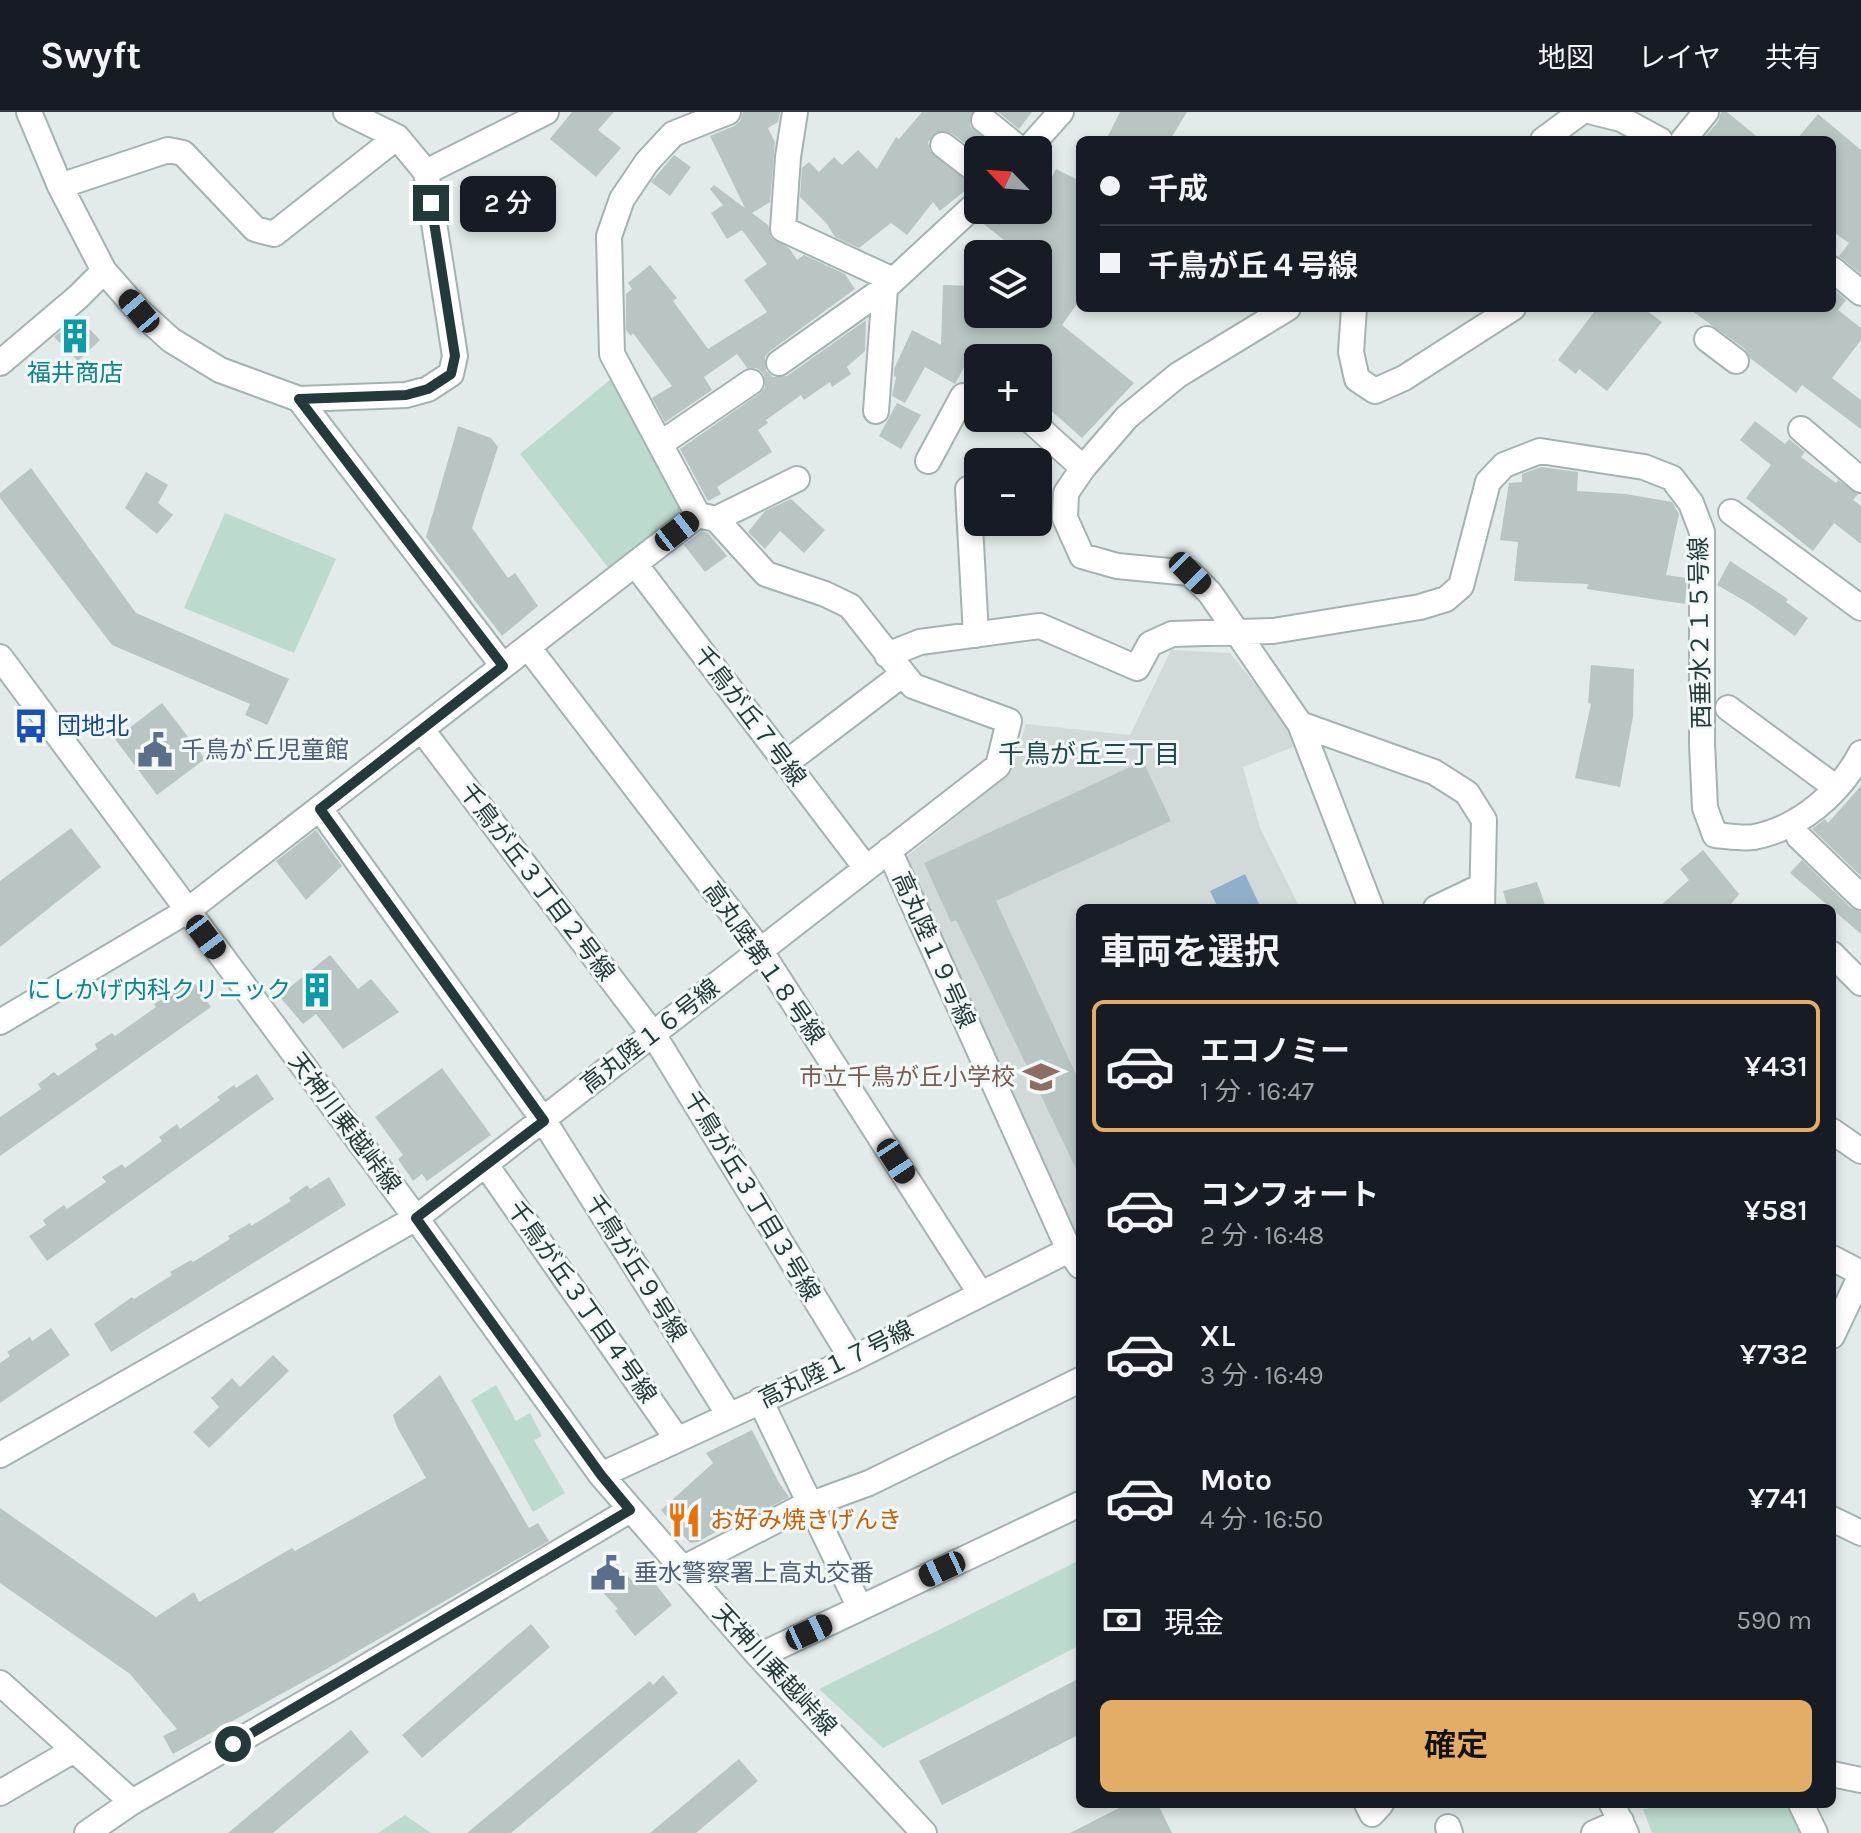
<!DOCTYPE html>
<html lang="ja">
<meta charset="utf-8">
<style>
:root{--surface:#171b24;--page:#20242c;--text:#f1f3f6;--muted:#9ea1a6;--line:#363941;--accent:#e4ad67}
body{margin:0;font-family:Karla,"Noto Sans JP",sans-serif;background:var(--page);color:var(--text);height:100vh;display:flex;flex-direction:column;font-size:30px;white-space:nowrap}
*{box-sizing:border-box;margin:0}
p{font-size:26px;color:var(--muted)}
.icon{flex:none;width:44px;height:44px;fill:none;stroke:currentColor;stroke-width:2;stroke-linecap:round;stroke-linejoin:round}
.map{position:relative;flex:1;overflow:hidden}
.panel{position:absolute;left:1076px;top:792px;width:760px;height:904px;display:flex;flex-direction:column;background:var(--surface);border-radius:12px;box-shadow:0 4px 12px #0003}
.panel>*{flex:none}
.hud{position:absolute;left:1076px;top:24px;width:760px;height:176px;border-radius:12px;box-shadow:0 4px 12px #0003;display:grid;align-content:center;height:176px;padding:0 24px;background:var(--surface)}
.needle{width:52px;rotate:295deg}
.buttons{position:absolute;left:964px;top:24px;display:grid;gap:16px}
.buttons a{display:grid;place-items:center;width:88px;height:88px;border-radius:12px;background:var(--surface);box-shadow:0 4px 12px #0003;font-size:40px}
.end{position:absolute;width:36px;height:36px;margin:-18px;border:10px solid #24393a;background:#fff;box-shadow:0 0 0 4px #fff}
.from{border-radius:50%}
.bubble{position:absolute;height:56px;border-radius:12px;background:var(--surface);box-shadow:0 4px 12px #0003;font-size:26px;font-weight:600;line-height:56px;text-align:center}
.car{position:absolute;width:24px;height:48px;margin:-24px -12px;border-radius:10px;box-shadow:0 0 6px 2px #0007;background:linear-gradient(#222 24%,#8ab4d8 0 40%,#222 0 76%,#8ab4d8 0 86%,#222 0)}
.hud b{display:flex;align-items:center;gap:28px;height:76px;font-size:30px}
.hud b+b{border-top:2px solid var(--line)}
.hud i{width:20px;height:20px;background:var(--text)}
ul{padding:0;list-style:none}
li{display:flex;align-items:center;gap:24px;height:132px;margin:0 16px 12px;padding:0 8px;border:4px solid transparent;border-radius:12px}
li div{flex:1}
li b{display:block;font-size:30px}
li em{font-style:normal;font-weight:600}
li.selected{border-color:var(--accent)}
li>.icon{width:72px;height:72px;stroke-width:1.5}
h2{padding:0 24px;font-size:36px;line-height:96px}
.pay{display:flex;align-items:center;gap:20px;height:88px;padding:0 24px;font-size:30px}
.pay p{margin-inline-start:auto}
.primary-button{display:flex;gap:16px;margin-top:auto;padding:16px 24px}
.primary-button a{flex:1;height:92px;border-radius:12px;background:var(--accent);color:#111;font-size:32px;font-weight:600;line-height:92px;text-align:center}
header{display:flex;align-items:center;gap:48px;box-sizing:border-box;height:112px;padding:0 40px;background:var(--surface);border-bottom:2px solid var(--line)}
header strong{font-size:38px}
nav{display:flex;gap:44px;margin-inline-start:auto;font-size:28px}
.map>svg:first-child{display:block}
.built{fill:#d1dad9}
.green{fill:#bddace}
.water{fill:#90afca}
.building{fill:#b8c5c3}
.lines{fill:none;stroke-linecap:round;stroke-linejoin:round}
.minor-casing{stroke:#a5b2b2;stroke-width:28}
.minor{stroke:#fff;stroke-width:24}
.route{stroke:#24393a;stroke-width:10}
.labels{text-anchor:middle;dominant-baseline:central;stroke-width:6;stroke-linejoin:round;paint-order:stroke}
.culture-label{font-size:24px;fill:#0d838f;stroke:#f2f8f7}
.street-label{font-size:24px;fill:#24393a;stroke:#f2f8f7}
.transit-label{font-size:24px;fill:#164399;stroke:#f2f8f7;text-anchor:start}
.service-label{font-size:24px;fill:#4e5e75;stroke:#f2f8f7;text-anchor:start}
.education-label{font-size:24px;fill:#785e54;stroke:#f2f8f7;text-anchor:end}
.food-label{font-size:24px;fill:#c56008;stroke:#f2f8f7;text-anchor:start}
.neighbourhood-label{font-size:26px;fill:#22474a;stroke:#f2f8f7}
</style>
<header>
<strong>Swyft</strong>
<nav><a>地図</a><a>レイヤ</a><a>共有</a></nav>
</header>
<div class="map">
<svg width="1861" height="1721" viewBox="0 0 1861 1721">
<rect width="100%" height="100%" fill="#e2ebea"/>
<path class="built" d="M 1171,538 L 1230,541 L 1303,631 L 1243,655 L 1260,716 L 1300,796 L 1080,796 L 1080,1135 L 901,749 L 1010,662 L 1026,612 L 1130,623 Z"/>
<path class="green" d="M 617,262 L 682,394 L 677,408 L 610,458 L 520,342 Z
M 225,401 L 336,447 L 294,541 L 184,496 Z
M 496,1273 L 516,1309 L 530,1301 L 542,1324 L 534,1328 L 565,1381 L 533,1400 L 471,1288 Z
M 1080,1448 L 1080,1533 L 883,1636 L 819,1577 Z
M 1680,1692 L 1785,1692 L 1801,1721 L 1652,1721 L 1643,1697 Z
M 405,1703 L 431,1721 L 378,1721 Z"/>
<path class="water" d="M 1245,762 L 1261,796 L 1218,796 L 1210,779 Z"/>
<path class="building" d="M 572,0 L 614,0 L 598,18 L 621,36 L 596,65 L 550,27 Z
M 743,0 L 780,0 L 778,10 L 768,16 L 775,30 L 770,90 L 752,101 L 768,113 L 771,125 L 789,136 L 797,148 L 804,143 L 845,162 L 855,177 L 770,239 L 765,245 L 766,259 L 773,265 L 787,264 L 866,208 L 865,239 L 847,255 L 851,262 L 832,275 L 830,270 L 804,288 L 801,283 L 766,308 L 768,311 L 758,318 L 772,340 L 717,375 L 721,382 L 708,389 L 680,337 L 759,282 L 765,276 L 764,262 L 757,256 L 747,256 L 737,242 L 704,265 L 712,278 L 665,310 L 652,286 L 672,274 L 633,221 L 631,224 L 626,218 L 626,182 L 632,177 L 628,171 L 650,153 L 677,186 L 673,189 L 708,237 L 767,200 L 744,168 L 767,152 L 742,118 L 727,127 L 711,101 L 723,93 L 710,77 L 714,73 L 745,96 L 710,24 L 734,14 L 740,9 Z
M 922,0 L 972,0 L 970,14 L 997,38 L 978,38 L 978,41 L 951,21 L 937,20 L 928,30 L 930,39 L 972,73 L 940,99 L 933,90 L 907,123 L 891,111 L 859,136 L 835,125 L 827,112 L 800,85 L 802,56 L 809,50 L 819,60 L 834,45 L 842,53 L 858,38 L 877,57 L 896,25 L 899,27 Z
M 998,0 L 1032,0 L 1019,17 Z
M 1120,0 L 1187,0 L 1170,28 L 1106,28 Z
M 1721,0 L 1727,0 L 1761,28 L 1702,28 L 1718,10 Z
M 1818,2 L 1861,38 L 1861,162 L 1839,144 L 1849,131 L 1832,119 L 1832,28 L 1796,28 Z
M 674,43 L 691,55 L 670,84 L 651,70 Z
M 1056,57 L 1080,69 L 1080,188 L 1062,213 L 1134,271 L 1082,326 L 1038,287 L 1038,246 L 969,246 L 955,272 L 925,255 L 905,291 L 892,284 L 896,265 L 894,264 L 894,257 L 912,218 L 941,233 L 943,173 L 978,174 L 978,202 L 1038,202 L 1038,142 L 1022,142 L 981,110 L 990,98 L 1038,98 L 1038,92 Z
M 1832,176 L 1846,188 L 1838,198 L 1861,216 L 1861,228 L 1832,266 L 1861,288 L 1861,317 L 1802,273 L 1796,281 L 1750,246 L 1745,237 L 1688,196 L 1832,196 Z
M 1597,196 L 1643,196 L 1662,210 L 1607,279 L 1579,257 L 1576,262 L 1558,248 Z
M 78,205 L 100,228 L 78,249 L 54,225 Z
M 897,291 L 921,303 L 901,337 L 879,324 Z
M 1755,309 L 1785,332 L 1789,327 L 1805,340 L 1801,345 L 1836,371 L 1838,368 L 1858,382 L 1853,388 L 1861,394 L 1861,432 L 1834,411 L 1813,439 L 1746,386 L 1771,353 L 1740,328 Z
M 458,314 L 491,326 L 498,335 L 472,416 L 508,466 L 515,461 L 538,494 L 502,524 L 426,425 Z
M 1541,355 L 1578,360 L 1577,379 L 1626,382 L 1672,390 L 1679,402 L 1666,463 L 1687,466 L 1685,492 L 1587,477 L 1588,472 L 1514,469 L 1518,430 L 1500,428 L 1509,371 L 1522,370 L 1522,362 Z
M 31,356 L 136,501 L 289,567 L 267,613 L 245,603 L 250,592 L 112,533 L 0,386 L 0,381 Z
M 146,360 L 168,373 L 158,391 L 173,403 L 157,422 L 125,396 Z
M 791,387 L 825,418 L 804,441 L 780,419 L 765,437 L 748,420 L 765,399 Z
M 702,419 L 708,421 L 727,444 L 705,460 L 684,433 Z
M 1730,449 L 1788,487 L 1786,490 L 1808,506 L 1795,524 L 1750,492 L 1717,473 Z
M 1591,553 L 1634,557 L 1633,605 L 1620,675 L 1575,666 L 1591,592 L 1588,591 Z
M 162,591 L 205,647 L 157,683 L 115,627 Z
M 1143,649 L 1171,709 L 996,789 L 1080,971 L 1080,1065 L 981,859 L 956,808 L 951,810 L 924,751 Z
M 1861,674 L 1861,764 L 1812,717 L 1825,707 L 1828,711 Z
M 71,716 L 101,755 L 0,835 L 0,769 Z
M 316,718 L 342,754 L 306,788 L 276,749 Z
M 1703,738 L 1739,782 L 1728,796 L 1658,796 L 1689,768 L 1680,757 Z
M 1802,748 L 1851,796 L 1861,800 L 1861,822 L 1790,761 Z
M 1537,770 L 1546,796 L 1508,796 L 1503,779 Z
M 330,843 L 358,877 L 371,867 L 399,900 L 343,937 L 316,902 L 303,912 L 279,884 Z
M 193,869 L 211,895 L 0,1044 L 0,1005 L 41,977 L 38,972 L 54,960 L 58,964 L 97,937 L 95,932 L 112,921 L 115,924 L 156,895 L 154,892 Z
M 442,956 L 491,1023 L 427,1069 L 422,1062 L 413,1069 L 398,1047 L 403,1043 L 375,1005 Z
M 257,962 L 274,987 L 47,1149 L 29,1124 L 46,1113 L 43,1108 L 64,1093 L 67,1097 L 106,1070 L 102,1065 L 122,1052 L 125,1056 L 162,1029 L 159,1025 L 177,1012 L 180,1017 L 220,988 L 217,985 L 234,973 L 236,976 Z
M 329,1065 L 346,1093 L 111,1240 L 94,1212 L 132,1185 L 134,1187 L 172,1163 L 170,1160 L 191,1148 L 193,1150 L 230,1127 L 228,1124 L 250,1111 L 251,1114 L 291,1089 L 289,1086 L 307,1073 L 310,1077 Z
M 51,1216 L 70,1243 L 0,1291 L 0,1251 L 10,1244 L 7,1240 L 30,1225 L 32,1229 Z
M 273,1243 L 289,1259 L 209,1336 L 193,1320 L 219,1295 L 211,1286 L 232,1266 L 240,1275 Z
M 440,1263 L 529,1416 L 538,1411 L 549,1429 L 330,1555 L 173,1642 L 163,1624 L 177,1617 L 130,1562 L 0,1471 L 0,1396 L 156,1505 L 194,1480 L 199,1490 L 292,1436 L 295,1439 L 426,1366 L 397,1315 L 393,1303 Z
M 752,1318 L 778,1369 L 789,1385 L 760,1400 L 757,1396 L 698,1430 L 690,1431 L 661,1398 L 713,1351 L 706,1341 Z
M 610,1444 L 637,1474 L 649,1464 L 672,1493 L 635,1524 L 615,1499 L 618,1497 L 588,1464 Z
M 531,1512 L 550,1535 L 422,1646 L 402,1623 Z
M 663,1563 L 678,1581 L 511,1721 L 467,1721 L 650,1569 L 653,1573 Z
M 1080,1566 L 1080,1622 L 942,1693 L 919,1649 Z
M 351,1618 L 369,1640 L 273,1721 L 228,1721 Z
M 739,1647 L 758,1669 L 696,1721 L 650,1721 Z
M 1127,1692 L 1158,1692 L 1172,1721 L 1070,1721 Z"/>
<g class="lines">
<g class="minor-casing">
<path id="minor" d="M 29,0 L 60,74 L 104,159 L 139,199 L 171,228 L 220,258 L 299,287 L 503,554
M 795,0 L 788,45 L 783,117 L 893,168
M 1593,0 L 1621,7 L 1660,28
M 984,8 L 1021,38
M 1543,28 L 1581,0
M 1683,28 L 1706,0
M 943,33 L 978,60
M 1027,38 L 1061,0
M 426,60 L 546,0
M 60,74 L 168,38 L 183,41 L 255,117 L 274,122 L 397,25
M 1832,157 L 1861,181
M 1288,196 L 1178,263 L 1127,305 L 1083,356 L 1066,381 L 1065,406 L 1082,444 L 1117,454 L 1190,461 L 1210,481 L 1300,612 L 1434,660 L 1467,681 L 1484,708 L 1482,796
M 1354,196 L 1351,240 L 1357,267 L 1375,279 L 1404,266 L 1513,196
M 1707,227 L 1736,249
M 0,251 L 78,185 L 104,159
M 779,251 L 885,176 L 978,90
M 299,287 L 406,283 L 428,277 L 451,262 L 455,244 L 426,60 L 397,25 L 346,0
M 876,299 L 885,176
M 1028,306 L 1083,356
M 1801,317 L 1861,368
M 660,332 L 751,270
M 928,349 L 963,284 L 978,288
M 968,377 L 976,523
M 1731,400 L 1861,496
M 698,403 L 612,242 L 609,124 L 622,87 L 647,50 L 673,22 L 728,0
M 716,407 L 797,367
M 635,452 L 866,756
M 528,535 L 760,838 L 980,1181
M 887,543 L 920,530 L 1040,514 L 1137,556 L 1150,532 L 1172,522 L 1273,519 L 1420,495 L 1446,487 L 1461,474 L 1488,370 L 1504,353 L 1540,339 L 1644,355 L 1672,366 L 1691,391 L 1702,420 L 1702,632 L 1705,696 L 1715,723 C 1728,724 1742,727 1754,725 C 1800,716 1840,681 1861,641
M 0,545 L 416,1106 L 601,1363 L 759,1544 L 924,1721
M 1728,596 L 1835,675
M 1300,612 L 1371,796
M 422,618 L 653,922 L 852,1247
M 786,651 L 903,562
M 320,697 L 544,1009 L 729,1303
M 1799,725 L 1861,785
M 889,738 L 1069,1138 L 1080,1154
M 1436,796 L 1482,774
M 1832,842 L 1861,871
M 0,910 L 187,799 L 698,403
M 1832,1019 L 1861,1039
M 486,1053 L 677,1327
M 1832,1146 L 1861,1161
M 1832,1224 L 1861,1163
M 760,1288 L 860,1496
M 0,1343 L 416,1106 L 998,654 L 1009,609 L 913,574 L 850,494 L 825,482 L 766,462 L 716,407 L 698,403
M 601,1363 L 852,1247 L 1069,1138
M 1832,1407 L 1861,1421
M 682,1457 L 798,1397 L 869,1371 L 1080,1268
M 759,1544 L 1080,1392
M 0,1571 L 132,1690
M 1832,1662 L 1861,1668
M 0,1681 L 74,1638
M 1367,1692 L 1372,1702 L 1381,1692
M 1612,1692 L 1626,1721
M 1801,1692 L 1815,1721
M 1448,1715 L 1450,1721
M 87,1721 L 132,1690 L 334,1574 L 630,1398
M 1594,1721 L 1621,1709"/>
</g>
<use href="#minor" class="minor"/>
</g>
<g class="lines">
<path class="route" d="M 233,1632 L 630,1398 L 601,1363 L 416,1106 L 544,1009 L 320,697 L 503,554 L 299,287 L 406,283 L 428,277 L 451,262 L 455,244 L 431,91"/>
</g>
<defs>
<g id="building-bare" transform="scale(2.76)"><path d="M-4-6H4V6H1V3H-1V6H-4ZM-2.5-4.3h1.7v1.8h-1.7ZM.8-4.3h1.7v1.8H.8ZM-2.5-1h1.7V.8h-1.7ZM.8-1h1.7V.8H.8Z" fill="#0f9aa8" stroke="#f2f8f7" stroke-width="2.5" paint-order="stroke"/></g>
<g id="bus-bare" transform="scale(2.76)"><path d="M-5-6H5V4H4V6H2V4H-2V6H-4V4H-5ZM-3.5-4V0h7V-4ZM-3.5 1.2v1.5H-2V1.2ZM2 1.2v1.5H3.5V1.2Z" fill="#1a4fb4" stroke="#f2f8f7" stroke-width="2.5" paint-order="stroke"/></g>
<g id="civic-bare" transform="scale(2.76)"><path d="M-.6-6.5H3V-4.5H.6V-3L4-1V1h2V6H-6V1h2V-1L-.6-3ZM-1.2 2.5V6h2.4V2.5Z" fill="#5c6f8a" stroke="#f2f8f7" stroke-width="2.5" paint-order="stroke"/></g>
<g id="school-bare" transform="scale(2.76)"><path d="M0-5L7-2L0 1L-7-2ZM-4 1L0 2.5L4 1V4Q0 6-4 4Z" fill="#8d6e63" stroke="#f2f8f7" stroke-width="2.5" paint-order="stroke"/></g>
<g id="restaurant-bare" transform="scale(2.76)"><path d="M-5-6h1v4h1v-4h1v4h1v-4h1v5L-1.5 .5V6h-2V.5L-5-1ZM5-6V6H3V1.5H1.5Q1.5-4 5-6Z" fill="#e8710a" stroke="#f2f8f7" stroke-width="2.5" paint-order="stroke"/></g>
</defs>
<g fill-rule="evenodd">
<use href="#building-bare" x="75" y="224"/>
<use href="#bus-bare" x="31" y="614"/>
<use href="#civic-bare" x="155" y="638"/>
<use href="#building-bare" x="317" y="878"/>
<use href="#school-bare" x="1041" y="965"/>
<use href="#restaurant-bare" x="684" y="1408"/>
<use href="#civic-bare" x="608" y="1461"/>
</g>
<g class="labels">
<g class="culture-label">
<text x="75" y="261">福井商店</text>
<text x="291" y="878" text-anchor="end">にしかげ内科クリニック</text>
</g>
<g class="street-label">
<text transform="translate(1700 521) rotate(-91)">西垂水２１５号線</text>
<text transform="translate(750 604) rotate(53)">千鳥が丘７号線</text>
<text transform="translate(537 770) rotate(53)">千鳥が丘３丁目２号線</text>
<text transform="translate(934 838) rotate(66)">高丸陸１９号線</text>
<text transform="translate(764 851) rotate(55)">高丸陸第１８号線</text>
<text transform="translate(650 924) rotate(-38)">高丸陸１６号線</text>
<text transform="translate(345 1011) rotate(53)">天神川乗越峠線</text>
<text transform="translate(752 1084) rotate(59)">千鳥が丘３丁目３号線</text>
<text transform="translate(636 1156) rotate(58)">千鳥が丘９号線</text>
<text transform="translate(582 1190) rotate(55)">千鳥が丘３丁目４号線</text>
<text transform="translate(836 1252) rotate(-26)">高丸陸１７号線</text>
<text transform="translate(775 1558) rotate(47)">天神川乗越峠線</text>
</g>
<g class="transit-label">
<text x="57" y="614">団地北</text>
</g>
<g class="service-label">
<text x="181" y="638">千鳥が丘児童館</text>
<text x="634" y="1461">垂水警察署上高丸交番</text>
</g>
<g class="education-label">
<text x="1015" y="965">市立千鳥が丘小学校</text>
</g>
<g class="food-label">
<text x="710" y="1408">お好み焼きげんき</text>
</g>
<g class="neighbourhood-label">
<text x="1089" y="642">千鳥が丘三丁目</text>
</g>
</g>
</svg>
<div class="buttons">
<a><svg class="needle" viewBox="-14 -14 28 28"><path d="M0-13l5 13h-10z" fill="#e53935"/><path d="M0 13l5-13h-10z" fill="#9ea1a6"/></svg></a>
<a><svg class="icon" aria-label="layers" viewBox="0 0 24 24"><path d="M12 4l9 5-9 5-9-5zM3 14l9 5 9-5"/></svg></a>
<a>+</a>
<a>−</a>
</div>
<i class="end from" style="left:233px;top:1632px"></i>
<i class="end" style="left:431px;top:91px"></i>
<div class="bubble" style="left:460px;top:64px;width:96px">2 分</div>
<i class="car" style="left:139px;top:199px;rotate:319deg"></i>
<i class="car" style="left:677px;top:419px;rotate:52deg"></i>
<i class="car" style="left:1190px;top:461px;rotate:135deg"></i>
<i class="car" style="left:206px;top:825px;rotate:143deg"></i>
<i class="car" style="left:896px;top:1049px;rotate:147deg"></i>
<i class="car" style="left:942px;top:1457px;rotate:245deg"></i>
<i class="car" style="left:809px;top:1520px;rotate:65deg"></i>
<div class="hud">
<b><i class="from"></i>千成</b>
<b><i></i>千鳥が丘４号線</b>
</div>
<section class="panel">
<h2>車両を選択</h2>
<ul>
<li class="selected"><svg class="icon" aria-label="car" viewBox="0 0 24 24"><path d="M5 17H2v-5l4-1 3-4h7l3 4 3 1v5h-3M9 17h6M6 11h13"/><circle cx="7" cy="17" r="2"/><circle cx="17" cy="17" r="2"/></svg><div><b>エコノミー</b><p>1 分 · 16:47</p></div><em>¥431</em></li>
<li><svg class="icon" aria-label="car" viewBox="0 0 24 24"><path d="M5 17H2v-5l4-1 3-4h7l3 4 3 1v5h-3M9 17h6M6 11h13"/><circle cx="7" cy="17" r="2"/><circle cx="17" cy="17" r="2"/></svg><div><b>コンフォート</b><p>2 分 · 16:48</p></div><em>¥581</em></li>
<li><svg class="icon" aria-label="car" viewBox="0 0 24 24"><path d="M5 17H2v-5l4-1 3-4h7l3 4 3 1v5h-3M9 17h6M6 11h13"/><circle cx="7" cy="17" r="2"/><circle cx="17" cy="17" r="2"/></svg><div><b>XL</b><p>3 分 · 16:49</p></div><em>¥732</em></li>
<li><svg class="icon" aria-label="car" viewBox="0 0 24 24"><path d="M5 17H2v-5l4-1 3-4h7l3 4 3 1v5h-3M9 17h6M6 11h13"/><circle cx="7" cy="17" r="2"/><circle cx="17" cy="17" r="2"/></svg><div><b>Moto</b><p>4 分 · 16:50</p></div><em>¥741</em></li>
</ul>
<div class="pay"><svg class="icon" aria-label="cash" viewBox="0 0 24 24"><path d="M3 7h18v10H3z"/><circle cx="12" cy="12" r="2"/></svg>現金<p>590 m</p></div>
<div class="primary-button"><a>確定</a></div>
</section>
</div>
